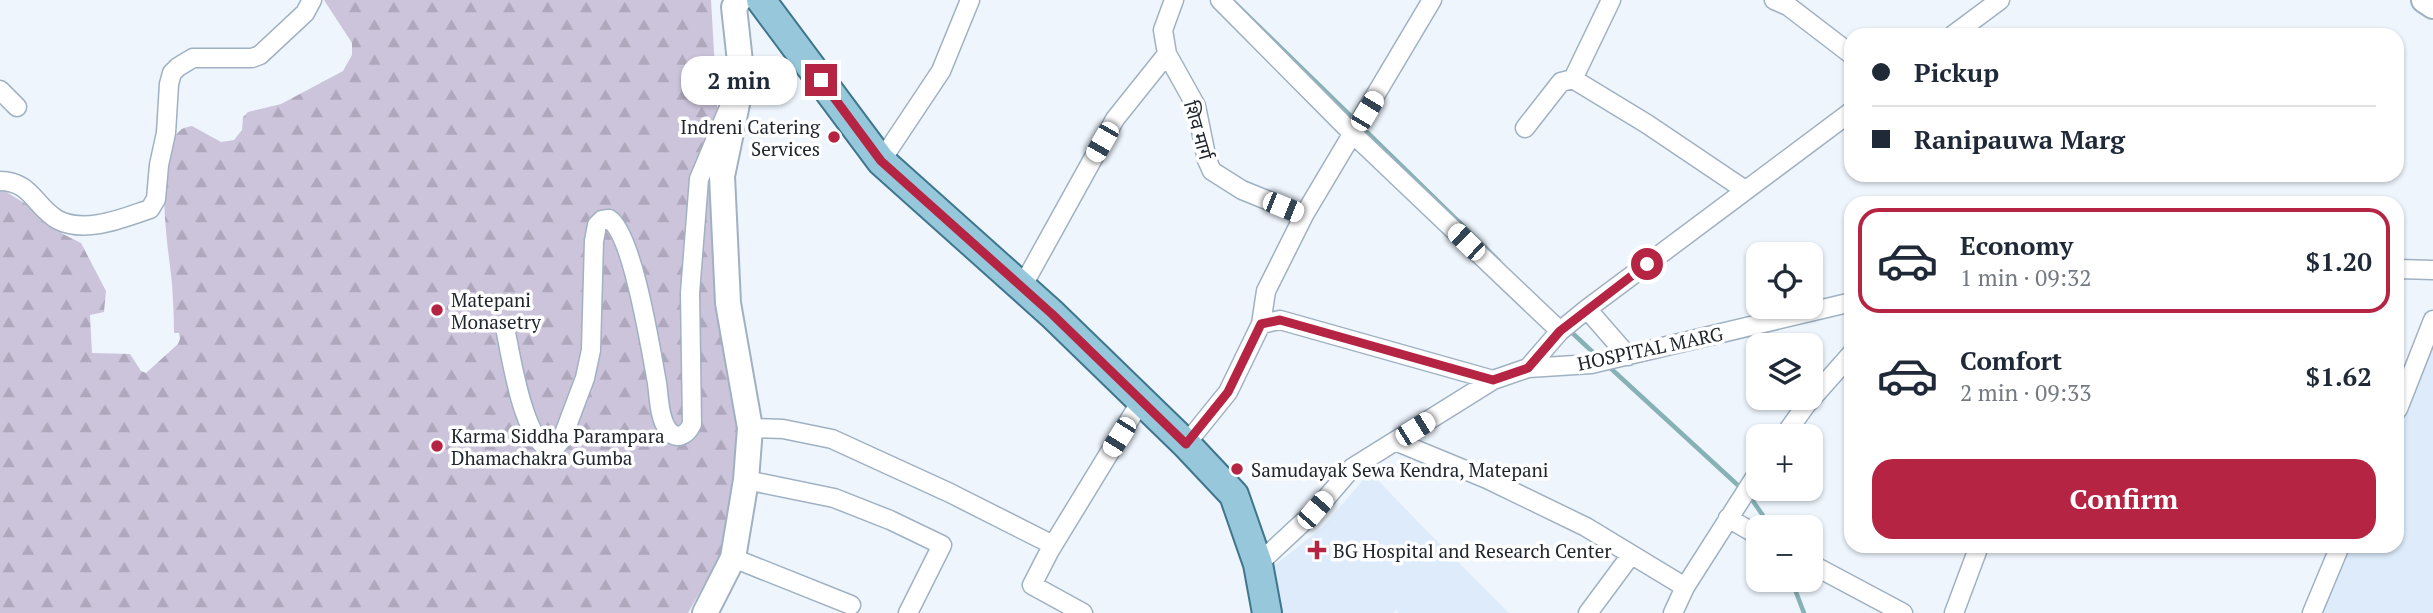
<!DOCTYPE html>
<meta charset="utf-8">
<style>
:root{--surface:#fff;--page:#f6f6f7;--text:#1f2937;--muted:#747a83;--line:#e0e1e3;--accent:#b62444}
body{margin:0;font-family:"PT Serif","Noto Sans Devanagari",serif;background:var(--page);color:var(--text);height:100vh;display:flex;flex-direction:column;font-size:26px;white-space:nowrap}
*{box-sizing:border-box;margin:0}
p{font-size:23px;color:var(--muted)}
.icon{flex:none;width:38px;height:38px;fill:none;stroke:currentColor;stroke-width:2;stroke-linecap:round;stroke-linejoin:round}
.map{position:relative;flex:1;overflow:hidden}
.details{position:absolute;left:1844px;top:196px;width:560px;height:357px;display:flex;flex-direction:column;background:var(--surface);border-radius:21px;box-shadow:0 2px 5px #0004}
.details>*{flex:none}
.top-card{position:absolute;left:1844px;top:28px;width:560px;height:154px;border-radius:21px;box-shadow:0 2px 5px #0004;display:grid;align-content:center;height:154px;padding:0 28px;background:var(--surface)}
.controls{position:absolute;left:1746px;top:242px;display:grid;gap:14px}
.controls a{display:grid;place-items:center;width:77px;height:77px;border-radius:14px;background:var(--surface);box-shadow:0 2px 5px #0004;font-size:35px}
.end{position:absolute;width:32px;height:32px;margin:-16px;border:9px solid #b62444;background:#fff;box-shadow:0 0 0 4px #fff}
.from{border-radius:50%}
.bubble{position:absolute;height:49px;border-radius:21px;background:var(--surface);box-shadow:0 2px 5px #0004;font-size:23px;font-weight:800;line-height:49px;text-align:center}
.car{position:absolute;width:21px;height:42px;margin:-21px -10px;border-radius:9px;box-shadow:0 0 5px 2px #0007;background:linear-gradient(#fff 24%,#345 0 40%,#fff 0 76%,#345 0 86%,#fff 0)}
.top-card b{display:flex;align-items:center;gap:24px;height:66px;font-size:26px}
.top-card b+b{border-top:2px solid var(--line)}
.top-card i{width:18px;height:18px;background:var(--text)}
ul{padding:12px 0 0;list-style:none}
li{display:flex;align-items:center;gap:21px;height:105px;margin:0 14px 10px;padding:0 14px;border:4px solid transparent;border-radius:21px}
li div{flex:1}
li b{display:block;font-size:26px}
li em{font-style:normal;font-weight:800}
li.current{border-color:var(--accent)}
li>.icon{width:63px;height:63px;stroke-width:1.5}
.primary-button{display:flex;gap:14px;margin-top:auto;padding:14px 28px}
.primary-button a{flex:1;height:80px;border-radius:21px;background:var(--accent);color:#fff;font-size:28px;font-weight:800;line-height:80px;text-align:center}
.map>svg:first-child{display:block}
.built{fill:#ddebfa}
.forest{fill:url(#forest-firs)}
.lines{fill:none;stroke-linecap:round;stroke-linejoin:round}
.stream{stroke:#86b2b5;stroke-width:4.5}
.minor-casing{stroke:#a0b1c3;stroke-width:21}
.secondary-casing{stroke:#a0b1c3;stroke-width:28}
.primary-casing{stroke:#3f768e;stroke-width:32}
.minor{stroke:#fff;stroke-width:18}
.secondary{stroke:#fff;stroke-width:24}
.primary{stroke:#96c7da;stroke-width:28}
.route{stroke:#b62444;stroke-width:9}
.poi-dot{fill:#b62444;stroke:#fff;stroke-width:2.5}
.labels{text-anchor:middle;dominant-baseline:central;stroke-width:7;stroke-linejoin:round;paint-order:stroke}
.poi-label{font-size:19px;fill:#20262d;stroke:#fff;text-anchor:start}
.street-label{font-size:19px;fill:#20262d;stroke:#fff}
</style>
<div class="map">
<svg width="2433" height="613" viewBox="0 0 2433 613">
<defs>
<pattern id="forest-firs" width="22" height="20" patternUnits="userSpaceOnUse" patternTransform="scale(1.75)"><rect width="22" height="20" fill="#ccc4db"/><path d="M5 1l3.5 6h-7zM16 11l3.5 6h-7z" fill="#afa8bc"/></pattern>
</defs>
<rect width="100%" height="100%" fill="#eef5fd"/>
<path class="built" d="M 2433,336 L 2433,613 L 2316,613 L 2344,546 L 2398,546 L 2398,420 Z
M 1370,472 L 1424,528 L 1509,613 L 1398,613 L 1397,609 L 1393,613 L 1281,613 L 1266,572 L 1322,528 Z"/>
<path class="forest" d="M 324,0 L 711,0 L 729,312 L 746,424 L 733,534 L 688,613 L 0,613 L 0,188 L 50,219 L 63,234 L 81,243 L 106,291 L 104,312 L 90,315 L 92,353 L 130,354 L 141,371 L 146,373 L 178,344 L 180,339 L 179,333 L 174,333 C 174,316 173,300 172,284 C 169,251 151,151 182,129 C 185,127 189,127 192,126 L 221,142 L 234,140 L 242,130 L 243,117 L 248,112 L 281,104 L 343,71 L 352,55 L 352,43 Z"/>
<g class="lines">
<path class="stream" d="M 1235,3 L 1354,119
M 1363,128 L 1499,261
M 1568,329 L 1597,356
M 1606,364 L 1742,489
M 1748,494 L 1771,527
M 1791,579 L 1804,613"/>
<g class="minor-casing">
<path id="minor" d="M 1174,0 L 1163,30 L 1167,54 L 1196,106 L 1207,160 L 1212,171 L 1242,190 L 1304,215
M 1220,0 L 1353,134 L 1560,331
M 1774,0 L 1788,6 L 1852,55
M 1953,35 L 2000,0
M 1573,79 L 1611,0
M 0,90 L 17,107
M 1525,128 L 1561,82 L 1573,79 L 1647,124 L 1745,190
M 881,161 L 941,71 L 970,0
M 0,181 C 31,181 35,207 58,220 C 86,234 123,218 150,209 L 156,199 L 159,165 L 166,133 L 169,84 L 172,73 L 178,67 L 193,58 L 252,58 L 260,55 L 305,13 L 312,0
M 2398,269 L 2433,270
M 1022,287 L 1115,119 L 1167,54
M 1587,309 L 1628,356
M 1261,324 L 1280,320 L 1493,380
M 505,328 C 511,354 523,446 553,450 L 562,439 L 585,378 L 591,350 L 594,241 L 597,225 L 602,220 L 609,219 C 633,234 651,351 657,383 C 659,397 659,418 668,430 C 677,441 687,435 692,424 L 690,293 L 699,179 L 730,105
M 1528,368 L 1591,364 L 1852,302
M 2398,409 L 2433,320
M 750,428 L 783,429 L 832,439 L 950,493 L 1053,545
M 1784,436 L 1806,405 L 1852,353
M 1395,441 L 1487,479 L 1586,527 L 1685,587
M 1186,444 L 1228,392 L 1261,324 L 1266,291 L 1304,215 L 1432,0
M 746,480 L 834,498 L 890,520 L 942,545 L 908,613
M 1728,518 L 1759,536
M 733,558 L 851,605
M 1258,564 L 1315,511 L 1352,468 L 1493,380 L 1528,368 L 1560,331 L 1587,309 L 1852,111
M 1811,564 L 1903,613
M 1083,613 L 1032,585 L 1050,550 L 1141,401
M 1588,613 L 1631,555
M 1673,613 L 1685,587 L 1759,471
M 1954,613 L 1979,546
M 2312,613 L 2340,546"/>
</g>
<g class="secondary-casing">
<path id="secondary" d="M 2424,0 L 2433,6
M 705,613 L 733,558 L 746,480 L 750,428 L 728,303 L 722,176 L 742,80 L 734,7 L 739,0"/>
</g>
<g class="primary-casing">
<path id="primary" d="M 761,0 L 881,161 L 1052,314 L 1186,444 L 1234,495 L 1258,564 L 1267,613"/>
</g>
<use href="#minor" class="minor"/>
<use href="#secondary" class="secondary"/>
<use href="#primary" class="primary"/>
</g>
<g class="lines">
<path class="route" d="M 821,80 L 881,161 L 1052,314 L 1186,444 L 1228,392 L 1261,324 L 1280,320 L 1493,380 L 1528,368 L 1560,331 L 1647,264"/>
</g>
<g class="poi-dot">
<circle cx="834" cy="137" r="7"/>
<circle cx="437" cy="310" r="7"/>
<circle cx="437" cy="446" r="7"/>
<circle cx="1237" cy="469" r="7"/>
<path d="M1313.5 539.5h7v7h7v7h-7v7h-7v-7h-7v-7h7z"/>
</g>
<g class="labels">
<g class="poi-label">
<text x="820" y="126" text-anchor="end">Indreni Catering<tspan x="820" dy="22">Services</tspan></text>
<text x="451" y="299">Matepani<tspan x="451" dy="22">Monasetry</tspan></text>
<text x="451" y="435">Karma Siddha Parampara<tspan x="451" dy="22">Dhamachakra Gumba</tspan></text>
<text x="1251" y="469">Samudayak Sewa Kendra, Matepani</text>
<text x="1333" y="550">BG Hospital and Research Center</text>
</g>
<g class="street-label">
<text transform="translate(1199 130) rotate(74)">शिव मार्ग</text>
<text transform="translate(1650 348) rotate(-12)">HOSPITAL MARG</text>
</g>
</g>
</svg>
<div class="controls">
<a><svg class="icon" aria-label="locate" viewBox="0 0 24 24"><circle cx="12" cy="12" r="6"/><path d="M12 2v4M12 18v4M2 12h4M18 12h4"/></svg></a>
<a><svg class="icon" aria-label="layers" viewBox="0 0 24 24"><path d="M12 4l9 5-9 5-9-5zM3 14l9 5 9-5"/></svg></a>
<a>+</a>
<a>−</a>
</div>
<i class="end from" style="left:1647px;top:264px"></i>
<i class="end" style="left:821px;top:80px"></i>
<div class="bubble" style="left:681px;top:56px;width:116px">2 min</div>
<i class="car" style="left:1367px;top:111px;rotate:31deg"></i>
<i class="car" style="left:1102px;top:142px;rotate:210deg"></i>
<i class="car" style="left:1283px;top:207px;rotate:112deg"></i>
<i class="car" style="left:1466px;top:242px;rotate:314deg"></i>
<i class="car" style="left:1415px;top:429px;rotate:58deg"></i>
<i class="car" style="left:1119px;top:437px;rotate:212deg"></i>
<i class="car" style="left:1315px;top:510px;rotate:41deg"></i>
<div class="top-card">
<b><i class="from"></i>Pickup</b>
<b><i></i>Ranipauwa Marg</b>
</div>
<section class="details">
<ul>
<li class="current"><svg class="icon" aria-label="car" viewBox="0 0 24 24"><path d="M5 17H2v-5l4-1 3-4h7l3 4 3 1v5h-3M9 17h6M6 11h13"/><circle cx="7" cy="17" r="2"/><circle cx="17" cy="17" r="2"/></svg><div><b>Economy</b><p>1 min · 09:32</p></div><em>$1.20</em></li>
<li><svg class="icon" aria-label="car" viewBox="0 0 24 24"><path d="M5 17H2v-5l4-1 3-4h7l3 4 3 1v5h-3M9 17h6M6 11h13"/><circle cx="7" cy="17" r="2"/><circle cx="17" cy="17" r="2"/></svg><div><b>Comfort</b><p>2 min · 09:33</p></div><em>$1.62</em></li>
</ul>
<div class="primary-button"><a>Confirm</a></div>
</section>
</div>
